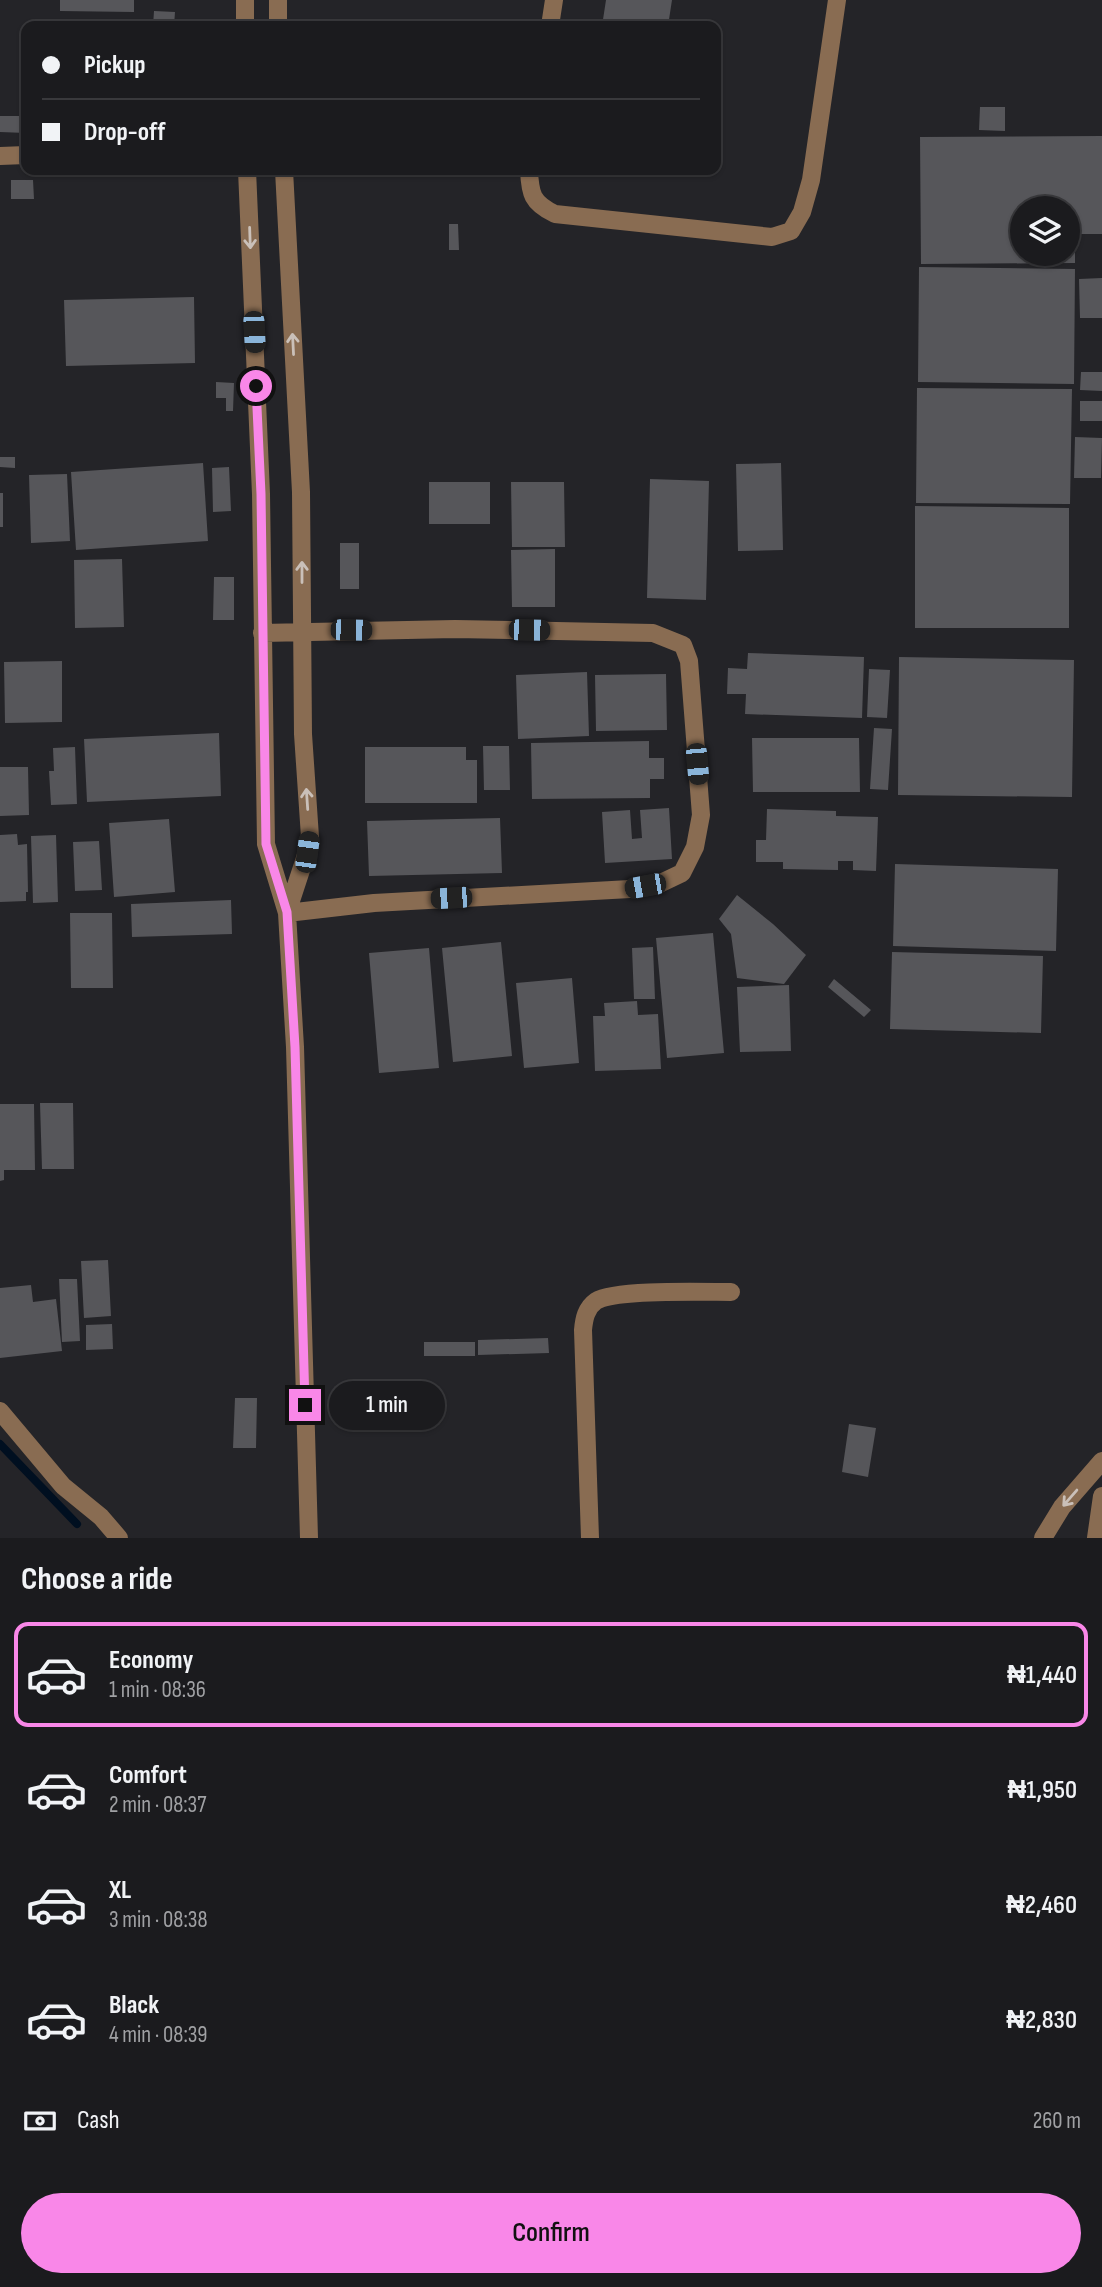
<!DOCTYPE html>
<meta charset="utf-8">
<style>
:root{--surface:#1b1b1e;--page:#28282b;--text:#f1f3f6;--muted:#a0a1a4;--line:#39393c;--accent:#f987e8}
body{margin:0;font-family:"Sofia Sans Condensed",sans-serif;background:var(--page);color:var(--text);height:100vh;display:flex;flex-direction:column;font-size:26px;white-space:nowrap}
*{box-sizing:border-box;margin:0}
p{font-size:23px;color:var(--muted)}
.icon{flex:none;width:38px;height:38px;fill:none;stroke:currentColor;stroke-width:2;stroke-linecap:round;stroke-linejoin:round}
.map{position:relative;height:1538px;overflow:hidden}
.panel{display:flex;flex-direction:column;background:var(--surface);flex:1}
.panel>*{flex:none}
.guide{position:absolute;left:21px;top:21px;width:700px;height:154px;border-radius:14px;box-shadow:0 2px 5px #0004,0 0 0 2px var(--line);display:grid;align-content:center;height:154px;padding:0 21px;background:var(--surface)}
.tools{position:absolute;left:1010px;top:196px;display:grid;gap:14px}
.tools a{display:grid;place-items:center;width:70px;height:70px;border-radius:50%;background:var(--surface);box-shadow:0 2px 5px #0004,0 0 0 2px var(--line);font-size:35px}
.end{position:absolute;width:32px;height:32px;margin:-16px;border:9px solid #f987e8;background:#111;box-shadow:0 0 0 4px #111}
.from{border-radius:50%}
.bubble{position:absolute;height:49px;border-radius:24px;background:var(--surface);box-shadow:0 2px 5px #0004,0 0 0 2px var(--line);font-size:23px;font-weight:600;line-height:49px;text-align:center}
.car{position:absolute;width:21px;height:42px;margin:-21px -10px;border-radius:9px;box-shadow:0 0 5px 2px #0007;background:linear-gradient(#222 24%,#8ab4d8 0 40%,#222 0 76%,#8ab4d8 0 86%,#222 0)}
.guide b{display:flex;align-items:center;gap:24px;height:66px;font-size:26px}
.guide b+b{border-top:2px solid var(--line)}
.guide i{width:18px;height:18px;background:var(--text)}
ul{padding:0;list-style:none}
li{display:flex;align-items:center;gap:21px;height:105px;margin:0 14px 10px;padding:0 7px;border:4px solid transparent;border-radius:14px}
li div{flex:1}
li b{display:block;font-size:26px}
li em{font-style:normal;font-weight:600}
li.selected{border-color:var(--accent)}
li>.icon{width:63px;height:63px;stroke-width:1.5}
h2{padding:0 21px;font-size:32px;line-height:84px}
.pay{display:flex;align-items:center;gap:18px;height:77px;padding:0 21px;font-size:26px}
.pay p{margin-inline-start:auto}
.button{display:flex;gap:14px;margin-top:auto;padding:14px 21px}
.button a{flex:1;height:80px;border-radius:42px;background:var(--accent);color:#111;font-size:28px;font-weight:600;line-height:80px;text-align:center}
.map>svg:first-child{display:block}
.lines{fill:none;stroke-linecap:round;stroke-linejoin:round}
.stream{stroke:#000f20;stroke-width:8}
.building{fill:#56565a;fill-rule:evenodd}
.minor{stroke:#896c52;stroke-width:18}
.oneway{stroke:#cac0b9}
.route{stroke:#f987e8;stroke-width:9}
</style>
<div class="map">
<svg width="1102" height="1538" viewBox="0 0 1102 1538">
<rect width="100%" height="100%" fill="#242428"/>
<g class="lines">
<path class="stream" d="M 0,1444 L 77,1524"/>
</g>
<path class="building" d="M 60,0 L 134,0 L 134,12 L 60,11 Z
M 606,0 L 672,0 L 668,26 L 602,26 Z
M 154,11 L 175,12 L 174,26 L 153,26 Z
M 980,107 L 1005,107 L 1005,131 L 979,130 Z
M 0,116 L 26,116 L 26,133 L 0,132 Z
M 1102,136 L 1102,234 L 1075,234 L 1075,263 L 921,264 L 920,137 ZM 1022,208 L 1068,208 L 1068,254 L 1022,254 Z
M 11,180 L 33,180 L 34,199 L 11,199 Z
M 449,224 L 458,224 L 459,250 L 449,250 Z
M 919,267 L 1075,269 L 1074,384 L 918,382 Z
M 1102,278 L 1102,318 L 1080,318 L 1079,279 Z
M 194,297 L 195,363 L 66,366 L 64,300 Z
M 1081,372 L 1102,372 L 1102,391 L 1080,390 Z
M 216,382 L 234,383 L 233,411 L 226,411 L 226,398 L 216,398 Z
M 917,388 L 1072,389 L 1070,504 L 916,503 Z
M 1080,401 L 1102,401 L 1102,421 L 1080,421 Z
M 1075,437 L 1102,438 L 1101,478 L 1074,478 Z
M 0,457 L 15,457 L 15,468 L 0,467 Z
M 203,463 L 208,541 L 76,550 L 71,472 Z
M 781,463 L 783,550 L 738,551 L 736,464 Z
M 229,467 L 231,511 L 213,512 L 212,468 Z
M 67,474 L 70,541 L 31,543 L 29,475 Z
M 650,479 L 709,481 L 706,600 L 647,598 Z
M 429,482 L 490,482 L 490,524 L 429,524 Z
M 511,482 L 564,482 L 565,547 L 512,547 Z
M 0,493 L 3,493 L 3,527 L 0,527 Z
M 915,506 L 1069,508 L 1069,628 L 915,628 Z
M 340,543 L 359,543 L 359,589 L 340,589 Z
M 555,549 L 555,607 L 512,607 L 511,550 Z
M 122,559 L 124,627 L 75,628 L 74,560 Z
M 214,577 L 234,577 L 234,620 L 213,620 Z
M 748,653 L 864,657 L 862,718 L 745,714 L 746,694 L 727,694 L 728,668 L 747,669 Z
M 899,657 L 1074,660 L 1072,797 L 898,795 Z
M 62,661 L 62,722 L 5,723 L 4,662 Z
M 869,669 L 890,670 L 887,718 L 867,717 Z
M 587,672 L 589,736 L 518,739 L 516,675 Z
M 666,674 L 667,730 L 596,731 L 595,675 Z
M 874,728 L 892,729 L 888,790 L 870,789 Z
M 219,733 L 221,796 L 87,802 L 84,739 Z
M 752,738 L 859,738 L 860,792 L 753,792 Z
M 649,741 L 649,758 L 664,758 L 664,779 L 650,779 L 650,798 L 532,799 L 531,743 Z
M 483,746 L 509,746 L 510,790 L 484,790 Z
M 75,747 L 77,804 L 51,805 L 49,771 L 54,771 L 53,748 Z
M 365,747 L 466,747 L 466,760 L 477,760 L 477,803 L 365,803 Z
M 0,767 L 28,767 L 29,815 L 0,816 Z
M 669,808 L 672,859 L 605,863 L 602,812 L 630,810 L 632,839 L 642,838 L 640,810 Z
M 767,809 L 836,811 L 836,816 L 878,817 L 876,871 L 853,870 L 853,861 L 838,861 L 838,870 L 783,869 L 783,862 L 756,862 L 756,840 L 766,840 Z
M 500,818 L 502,873 L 369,876 L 367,821 Z
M 169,819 L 175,892 L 114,897 L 109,823 Z
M 17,834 L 18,845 L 27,844 L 28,892 L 26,892 L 26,901 L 0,902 L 0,835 Z
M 56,835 L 58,902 L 33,903 L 31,836 Z
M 99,841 L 102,890 L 75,891 L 73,842 Z
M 895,864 L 1058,869 L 1056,951 L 893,946 Z
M 737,895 L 773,924 L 806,955 L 784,984 L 737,978 L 731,934 L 719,919 Z
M 231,900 L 232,934 L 132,937 L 131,904 Z
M 70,913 L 112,913 L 113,988 L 71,988 Z
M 713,933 L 724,1053 L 667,1058 L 656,938 Z
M 501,942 L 512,1056 L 453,1062 L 442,948 Z
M 653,947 L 655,999 L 634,999 L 632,948 Z
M 429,948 L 439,1068 L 379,1073 L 369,953 Z
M 892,952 L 1043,956 L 1041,1033 L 890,1029 Z
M 572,978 L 579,1063 L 524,1068 L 516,983 Z
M 834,979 L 871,1010 L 864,1017 L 828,987 Z
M 789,985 L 791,1051 L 740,1052 L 737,987 Z
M 637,1001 L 638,1015 L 658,1014 L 661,1069 L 595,1071 L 593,1016 L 605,1016 L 604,1003 Z
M 40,1103 L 73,1103 L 74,1169 L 42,1169 Z
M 0,1104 L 34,1104 L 35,1170 L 4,1170 L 4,1180 L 0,1181 Z
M 108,1260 L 111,1316 L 84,1318 L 81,1261 Z
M 59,1279 L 77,1279 L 80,1341 L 62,1342 Z
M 31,1285 L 33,1302 L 56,1299 L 62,1351 L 0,1358 L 0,1288 Z
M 112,1324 L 113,1349 L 86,1350 L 86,1325 Z
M 548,1338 L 549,1353 L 478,1355 L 478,1340 Z
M 424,1342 L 475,1342 L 475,1356 L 424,1356 Z
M 235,1398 L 257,1398 L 256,1448 L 233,1448 Z
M 849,1424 L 876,1428 L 868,1477 L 842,1472 Z"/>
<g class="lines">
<path class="minor" d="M 245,26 L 245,0
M 278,26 L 278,0
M 550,26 L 554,0
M 0,156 L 26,155
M 247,170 L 261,494 L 266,844 L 287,913 L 295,1047 L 309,1538
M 284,170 L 301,492 L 303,734 L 310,837 L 307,852 L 287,913
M 529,170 C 530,194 532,203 555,214 L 772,237 L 791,231 L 802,212 L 811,180 L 837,0
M 262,633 L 455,629 L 653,633 L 683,645 L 689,661 L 701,815 L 695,847 L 682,873 L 661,883 L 630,889 L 374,903 L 287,913
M 0,1411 L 63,1486 L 101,1517 L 119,1538
M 590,1538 L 583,1330 C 584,1319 586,1308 596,1301 C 615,1289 704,1292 731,1292
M 1043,1538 L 1062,1507 L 1102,1461
M 1096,1538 L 1102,1496"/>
</g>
<defs><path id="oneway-shaft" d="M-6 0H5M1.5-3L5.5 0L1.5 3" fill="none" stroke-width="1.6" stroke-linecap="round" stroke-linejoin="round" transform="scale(1.75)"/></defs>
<g class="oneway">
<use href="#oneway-shaft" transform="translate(250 238) rotate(88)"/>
<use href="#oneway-shaft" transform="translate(293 344) rotate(-93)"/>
<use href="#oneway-shaft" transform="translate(302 572) rotate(-90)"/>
<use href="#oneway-shaft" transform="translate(307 799) rotate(-94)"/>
<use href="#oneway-shaft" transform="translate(1070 1498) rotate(131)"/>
</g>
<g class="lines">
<path class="route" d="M 256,386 L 261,494 L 266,844 L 287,912 L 295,1047 L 305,1405"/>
</g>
</svg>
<div class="tools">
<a><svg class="icon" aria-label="layers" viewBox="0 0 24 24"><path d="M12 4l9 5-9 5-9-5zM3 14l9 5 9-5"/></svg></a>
</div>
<i class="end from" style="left:256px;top:386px"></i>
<i class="end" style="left:305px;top:1405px"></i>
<div class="bubble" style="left:329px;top:1381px;width:116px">1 min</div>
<i class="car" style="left:254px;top:332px;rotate:177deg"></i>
<i class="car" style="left:351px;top:630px;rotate:91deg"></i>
<i class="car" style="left:529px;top:630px;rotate:91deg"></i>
<i class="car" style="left:697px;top:764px;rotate:175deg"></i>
<i class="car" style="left:307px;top:852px;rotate:8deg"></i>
<i class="car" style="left:645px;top:886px;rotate:260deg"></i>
<i class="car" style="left:451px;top:898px;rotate:267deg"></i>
<div class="guide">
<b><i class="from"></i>Pickup</b>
<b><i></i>Drop-off</b>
</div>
</div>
<section class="panel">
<h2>Choose a ride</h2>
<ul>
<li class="selected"><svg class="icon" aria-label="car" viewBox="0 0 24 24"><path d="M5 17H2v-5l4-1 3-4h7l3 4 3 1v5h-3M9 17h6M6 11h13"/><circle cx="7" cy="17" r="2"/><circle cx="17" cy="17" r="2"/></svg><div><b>Economy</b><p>1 min · 08:36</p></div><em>₦1,440</em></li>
<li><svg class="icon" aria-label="car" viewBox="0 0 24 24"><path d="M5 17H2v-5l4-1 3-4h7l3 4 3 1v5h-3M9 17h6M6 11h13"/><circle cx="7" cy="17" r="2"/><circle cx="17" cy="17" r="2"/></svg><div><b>Comfort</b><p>2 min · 08:37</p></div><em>₦1,950</em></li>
<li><svg class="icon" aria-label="car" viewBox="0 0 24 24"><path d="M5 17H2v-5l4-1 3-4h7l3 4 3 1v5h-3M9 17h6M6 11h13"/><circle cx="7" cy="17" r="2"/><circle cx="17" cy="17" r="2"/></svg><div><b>XL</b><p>3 min · 08:38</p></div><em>₦2,460</em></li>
<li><svg class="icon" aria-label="car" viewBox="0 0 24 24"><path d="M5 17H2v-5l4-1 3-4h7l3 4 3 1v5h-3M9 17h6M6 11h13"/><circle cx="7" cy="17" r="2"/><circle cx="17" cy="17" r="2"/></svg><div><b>Black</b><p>4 min · 08:39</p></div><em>₦2,830</em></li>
</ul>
<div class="pay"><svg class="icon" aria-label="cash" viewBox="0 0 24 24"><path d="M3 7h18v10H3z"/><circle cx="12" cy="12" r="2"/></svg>Cash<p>260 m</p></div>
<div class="button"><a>Confirm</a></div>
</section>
